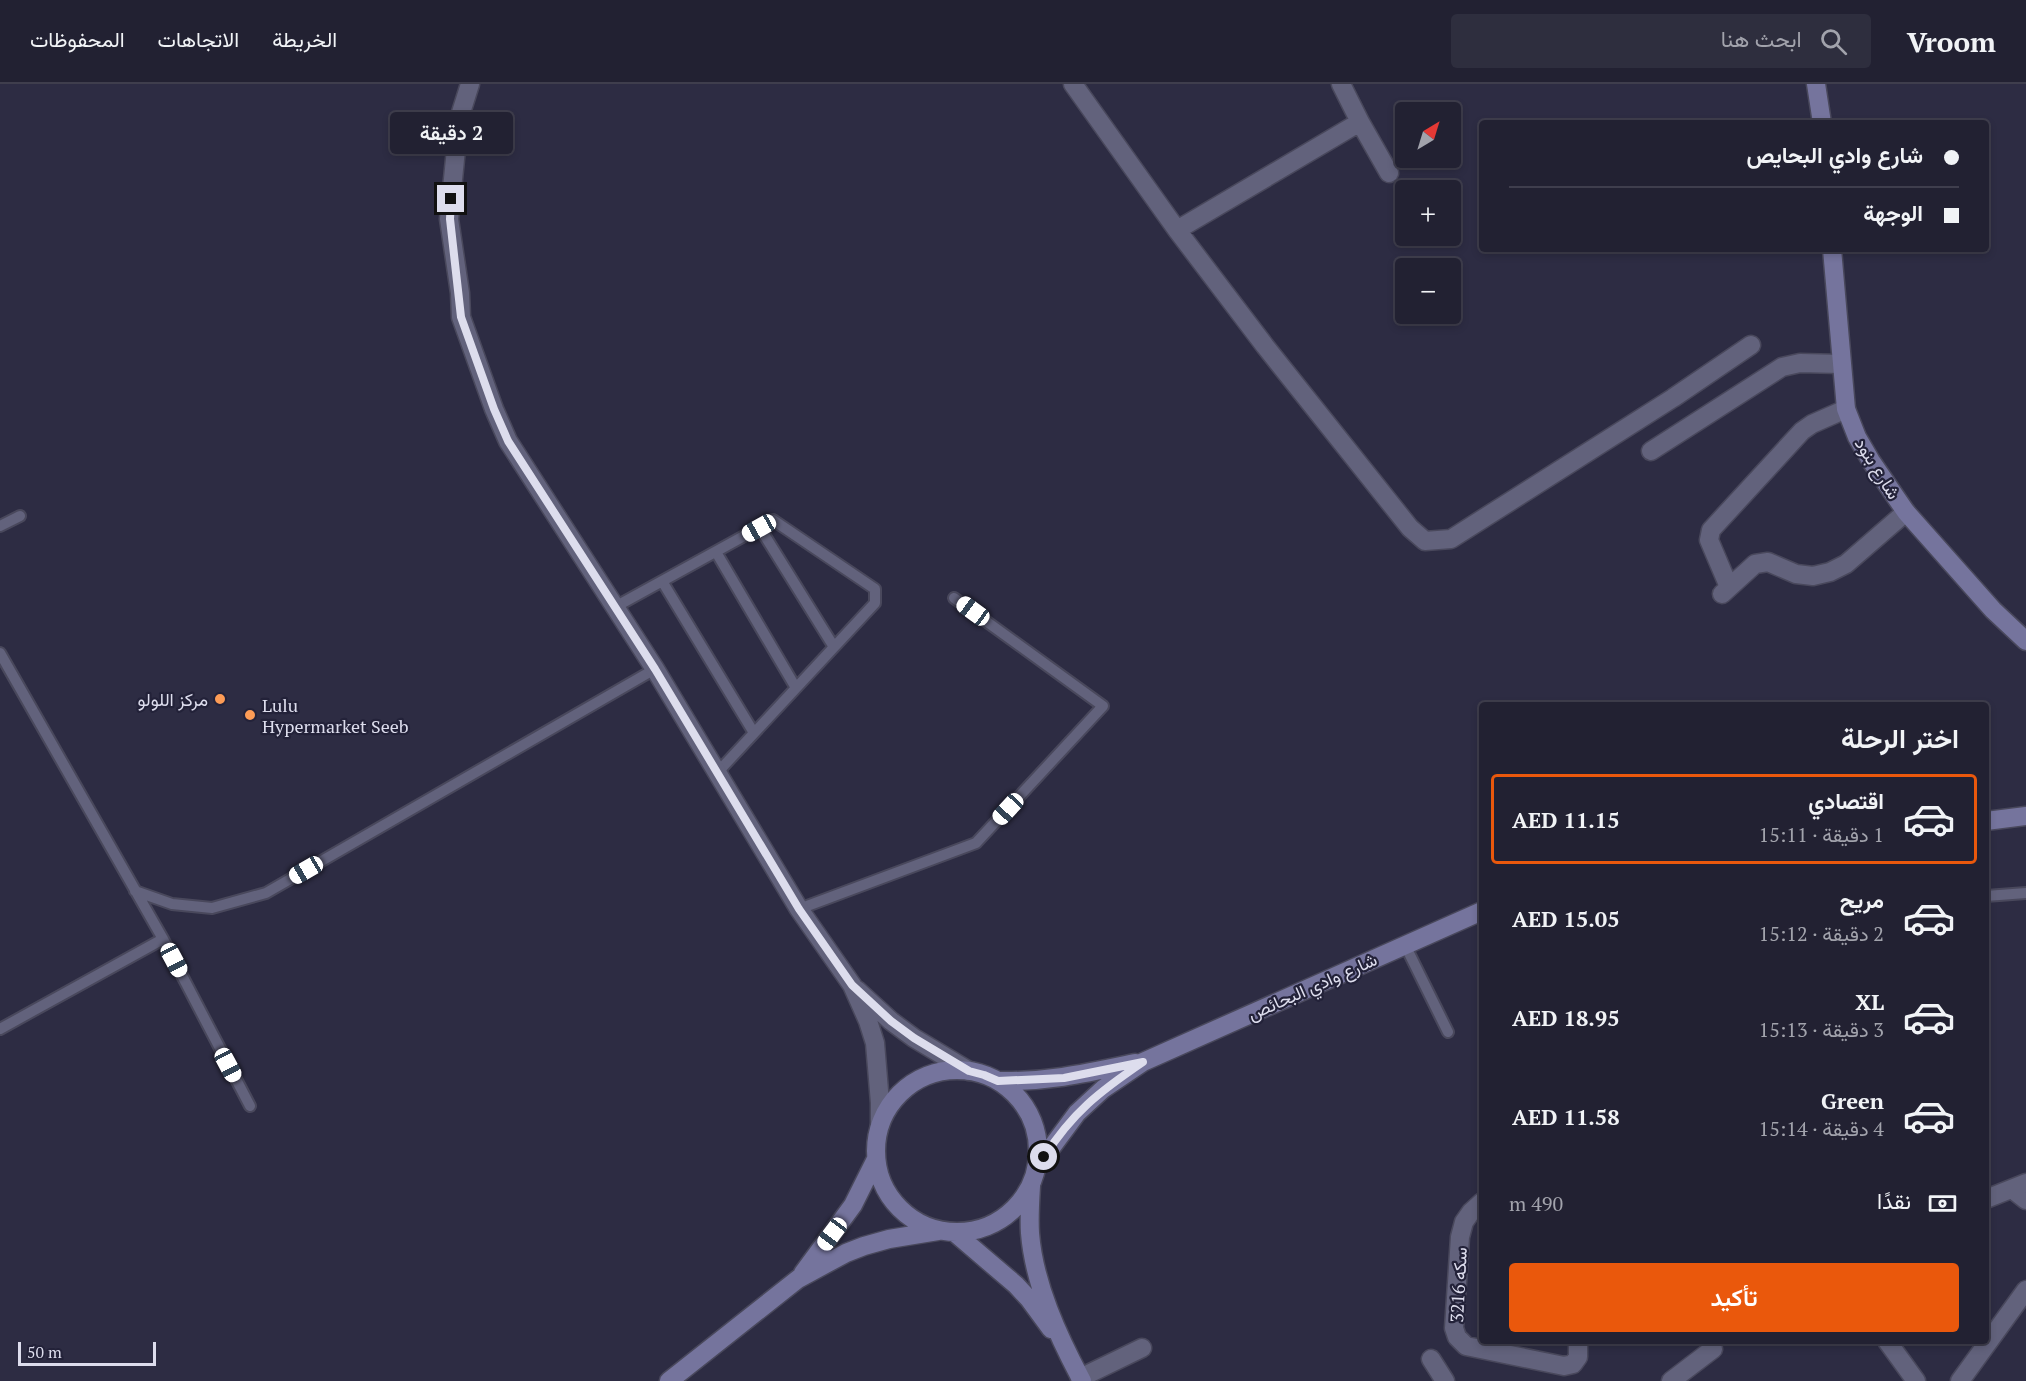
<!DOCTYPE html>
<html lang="ar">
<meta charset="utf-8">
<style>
:root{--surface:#222132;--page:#2e2e3e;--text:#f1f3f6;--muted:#a2a3ac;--line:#3f3e4d;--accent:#ea580c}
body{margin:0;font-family:"PT Serif",Vazirmatn,serif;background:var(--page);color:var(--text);direction:rtl;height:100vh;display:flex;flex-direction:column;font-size:22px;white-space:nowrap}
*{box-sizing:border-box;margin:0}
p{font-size:20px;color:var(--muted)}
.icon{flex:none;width:33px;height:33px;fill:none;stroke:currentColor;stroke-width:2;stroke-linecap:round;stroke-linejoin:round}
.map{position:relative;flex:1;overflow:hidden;direction:ltr}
.panel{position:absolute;left:1479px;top:618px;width:510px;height:642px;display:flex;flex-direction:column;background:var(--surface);border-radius:6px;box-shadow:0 3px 9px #0003,0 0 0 2px var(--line);direction:rtl}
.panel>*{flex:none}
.top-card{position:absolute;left:1479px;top:36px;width:510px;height:132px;border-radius:6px;box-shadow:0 3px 9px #0003,0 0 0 2px var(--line);direction:rtl;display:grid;align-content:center;height:132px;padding:0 30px;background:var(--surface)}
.needle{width:39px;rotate:38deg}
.tools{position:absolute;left:1395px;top:18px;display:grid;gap:12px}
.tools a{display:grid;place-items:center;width:66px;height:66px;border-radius:6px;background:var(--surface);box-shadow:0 3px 9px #0003,0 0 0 2px var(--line);font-size:30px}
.scale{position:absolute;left:18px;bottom:15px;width:138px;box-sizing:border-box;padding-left:6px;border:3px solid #dddded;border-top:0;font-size:16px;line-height:21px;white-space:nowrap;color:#dddded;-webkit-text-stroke:4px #232239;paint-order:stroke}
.end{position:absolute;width:27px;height:27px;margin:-14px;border:8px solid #dddded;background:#111;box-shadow:0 0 0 3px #111}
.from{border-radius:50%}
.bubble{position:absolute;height:42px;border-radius:6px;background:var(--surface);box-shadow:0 3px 9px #0003,0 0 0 2px var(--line);font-size:20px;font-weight:600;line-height:42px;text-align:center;direction:rtl}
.car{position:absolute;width:18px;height:36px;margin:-18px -9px;border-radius:8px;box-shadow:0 0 4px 2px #0007;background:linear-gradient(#fff 24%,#345 0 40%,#fff 0 76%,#345 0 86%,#fff 0)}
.top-card b{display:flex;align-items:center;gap:21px;height:57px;font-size:22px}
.top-card b+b{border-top:2px solid var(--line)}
.top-card i{width:15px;height:15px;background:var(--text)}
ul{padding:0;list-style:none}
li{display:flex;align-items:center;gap:18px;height:90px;margin:0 12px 9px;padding:0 18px;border:3px solid transparent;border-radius:6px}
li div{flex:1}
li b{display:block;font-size:22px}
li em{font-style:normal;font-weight:600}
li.selected{border-color:var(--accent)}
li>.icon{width:54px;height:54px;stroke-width:1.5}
h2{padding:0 30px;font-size:27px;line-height:72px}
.pay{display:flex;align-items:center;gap:15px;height:66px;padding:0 30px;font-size:22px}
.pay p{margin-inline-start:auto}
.primary-button{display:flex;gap:12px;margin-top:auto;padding:12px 30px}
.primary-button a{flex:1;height:69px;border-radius:6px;background:var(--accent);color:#fff;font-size:24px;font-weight:600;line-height:69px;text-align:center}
header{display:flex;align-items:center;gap:36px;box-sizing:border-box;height:84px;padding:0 30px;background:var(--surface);border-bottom:2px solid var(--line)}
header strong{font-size:28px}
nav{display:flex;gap:33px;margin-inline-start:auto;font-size:21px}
.search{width:420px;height:54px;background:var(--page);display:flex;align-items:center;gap:15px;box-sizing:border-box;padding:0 21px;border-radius:6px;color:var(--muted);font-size:22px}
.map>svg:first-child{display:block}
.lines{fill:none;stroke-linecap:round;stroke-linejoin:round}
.lane-casing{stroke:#49485c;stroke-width:14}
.street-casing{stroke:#49485c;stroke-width:21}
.secondary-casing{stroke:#49485c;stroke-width:21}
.lane{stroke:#62627c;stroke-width:10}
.street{stroke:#62627c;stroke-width:18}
.secondary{stroke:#75749d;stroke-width:18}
.route{stroke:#dddded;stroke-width:8}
.poi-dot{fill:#fd9c56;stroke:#232239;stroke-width:2}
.labels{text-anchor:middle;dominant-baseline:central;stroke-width:4.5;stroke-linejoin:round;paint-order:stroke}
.street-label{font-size:18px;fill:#dddded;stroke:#232239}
.poi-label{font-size:18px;fill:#dddded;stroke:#232239;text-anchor:end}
</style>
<header>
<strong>Vroom</strong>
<div class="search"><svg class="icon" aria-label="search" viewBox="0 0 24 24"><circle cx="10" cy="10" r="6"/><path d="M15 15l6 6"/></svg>ابحث هنا</div>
<nav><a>الخريطة</a><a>الاتجاهات</a><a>المحفوظات</a></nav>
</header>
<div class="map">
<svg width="2026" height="1297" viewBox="0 0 2026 1297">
<rect width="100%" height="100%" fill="#2d2c43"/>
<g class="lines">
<g class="lane-casing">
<path id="lane" d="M 0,442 L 20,432
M 760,444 L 834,563
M 716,468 L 796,604
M 662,497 L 754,649
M 615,523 L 773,436 L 875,505 L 875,519 L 717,689
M 0,569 L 163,855 L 250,1022
M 135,807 L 172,820 L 212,824 L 266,809 L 655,585
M 1986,812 L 2026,809
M 799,825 L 976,759 L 1103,622 L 954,514
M 1405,861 L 1448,948
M 0,945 L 163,855"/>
</g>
<g class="street-casing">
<path id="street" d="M 470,0 L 459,35 L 449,135 L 460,209 L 461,233 L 494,325 L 508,357 L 655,585 L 799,825 L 852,901 L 868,937 L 875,959 L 880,1019 L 880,1041
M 1073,0 L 1177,146 L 1265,262 L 1410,444 L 1425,457 L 1451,455 L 1673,314 L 1751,261
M 1341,0 L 1360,38 L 1389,89
M 1177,146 L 1360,38
M 1651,367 L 1782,283 L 1800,279 L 1841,280
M 1729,503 L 1709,456 L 1711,446 L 1802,347 L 1812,340 L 1846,325
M 1722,510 L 1755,480 L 1768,478 L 1796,490 L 1813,492 L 1830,488 L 1846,480 L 1906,428
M 857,906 L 891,937 L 914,954 L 969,987
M 2012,1105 L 2026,1116
M 1986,1115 L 2026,1099
M 1482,1118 L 1471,1128 L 1464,1138 L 1460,1153 L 1454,1244 L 1457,1253 L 1466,1262 L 1564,1282 L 1573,1280 L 1578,1273 L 1578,1257
M 1887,1257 L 1916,1297
M 1431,1275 L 1445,1297
M 1080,1294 L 1142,1264
M 1671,1297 L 1713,1265
M 1960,1297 L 2026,1206"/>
</g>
<g class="secondary-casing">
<path id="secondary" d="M 1816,0 L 1822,39
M 1832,165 L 1846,325 L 1857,353 L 1871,377 L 1906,428 L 1993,526 L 2026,557
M 1986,737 L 2026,732
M876 1067a81 81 0 1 1 162 0a81 81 0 1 1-162 0Z
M 998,997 C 1048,998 1087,989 1135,979
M 1037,1083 L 1077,1029 L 1103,1005 L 1143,978 L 1482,827
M 1031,1102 C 1030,1118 1029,1134 1030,1149 C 1034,1200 1058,1252 1082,1297
M 954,1148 L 1016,1201 L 1029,1215 L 1051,1245
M 803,1189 L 853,1121 L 876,1075
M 669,1297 L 798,1195 L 846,1169 L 864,1162 L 889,1155 L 938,1147"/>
</g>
<use href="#lane" class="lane"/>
<use href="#street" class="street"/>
<use href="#secondary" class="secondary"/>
</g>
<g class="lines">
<path class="route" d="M 451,115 L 450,135 L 461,233 L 494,325 L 508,357 L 655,585 L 799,825 L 852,901 L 891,937 L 914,954 L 969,987 L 984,991 L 998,997 L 1064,994 L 1143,978 C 1099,1008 1073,1028 1044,1073"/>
</g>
<g class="poi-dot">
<circle cx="220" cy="615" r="6"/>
<circle cx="250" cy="631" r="6"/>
</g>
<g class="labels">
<g class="street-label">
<text transform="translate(1878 384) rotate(58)">شارع بنود</text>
<text transform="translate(1312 902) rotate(-24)">شارع وادي البحائص</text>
<text transform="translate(1458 1201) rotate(-87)">سكه 3216</text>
</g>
<g class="poi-label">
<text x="208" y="615">مركز اللولو</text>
<text x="262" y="621" text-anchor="start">Lulu<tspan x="262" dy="21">Hypermarket Seeb</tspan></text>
</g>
</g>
</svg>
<div class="tools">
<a><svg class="needle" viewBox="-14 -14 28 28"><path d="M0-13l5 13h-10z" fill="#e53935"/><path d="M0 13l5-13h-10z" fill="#a2a3ac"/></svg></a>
<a>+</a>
<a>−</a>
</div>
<div class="scale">50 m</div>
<i class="end from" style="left:1044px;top:1073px"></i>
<i class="end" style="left:451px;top:115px"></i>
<div class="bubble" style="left:390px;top:28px;width:123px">2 دقيقة</div>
<i class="car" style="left:759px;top:444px;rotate:241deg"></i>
<i class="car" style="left:973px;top:527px;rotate:306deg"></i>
<i class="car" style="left:1008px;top:725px;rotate:223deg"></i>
<i class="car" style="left:306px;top:786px;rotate:240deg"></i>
<i class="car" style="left:174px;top:876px;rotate:152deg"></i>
<i class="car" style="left:228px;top:981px;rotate:152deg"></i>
<i class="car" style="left:832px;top:1150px;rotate:217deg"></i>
<div class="top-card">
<b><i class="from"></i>شارع وادي البحايص</b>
<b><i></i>الوجهة</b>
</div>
<section class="panel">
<h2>اختر الرحلة</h2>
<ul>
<li class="selected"><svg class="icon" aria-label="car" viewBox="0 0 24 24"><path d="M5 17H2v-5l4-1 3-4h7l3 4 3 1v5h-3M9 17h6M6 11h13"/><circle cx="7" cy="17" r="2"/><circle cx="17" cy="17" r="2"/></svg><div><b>اقتصادي</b><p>1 دقيقة · 15:11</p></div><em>AED 11.15</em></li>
<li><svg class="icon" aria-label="car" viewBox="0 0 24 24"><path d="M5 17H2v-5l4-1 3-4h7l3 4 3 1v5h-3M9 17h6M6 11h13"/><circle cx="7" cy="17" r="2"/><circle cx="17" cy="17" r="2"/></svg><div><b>مريح</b><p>2 دقيقة · 15:12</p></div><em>AED 15.05</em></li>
<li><svg class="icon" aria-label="car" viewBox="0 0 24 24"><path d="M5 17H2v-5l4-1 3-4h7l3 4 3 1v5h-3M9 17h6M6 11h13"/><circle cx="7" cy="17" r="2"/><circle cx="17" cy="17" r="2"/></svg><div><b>XL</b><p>3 دقيقة · 15:13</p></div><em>AED 18.95</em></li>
<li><svg class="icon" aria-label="car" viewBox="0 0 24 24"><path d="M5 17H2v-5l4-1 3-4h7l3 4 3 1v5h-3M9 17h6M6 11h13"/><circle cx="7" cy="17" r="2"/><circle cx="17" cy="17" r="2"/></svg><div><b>Green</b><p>4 دقيقة · 15:14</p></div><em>AED 11.58</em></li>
</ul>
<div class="pay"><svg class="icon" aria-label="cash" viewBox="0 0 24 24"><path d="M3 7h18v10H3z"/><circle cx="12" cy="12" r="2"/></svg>نقدًا<p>490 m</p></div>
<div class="primary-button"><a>تأكيد</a></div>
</section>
</div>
